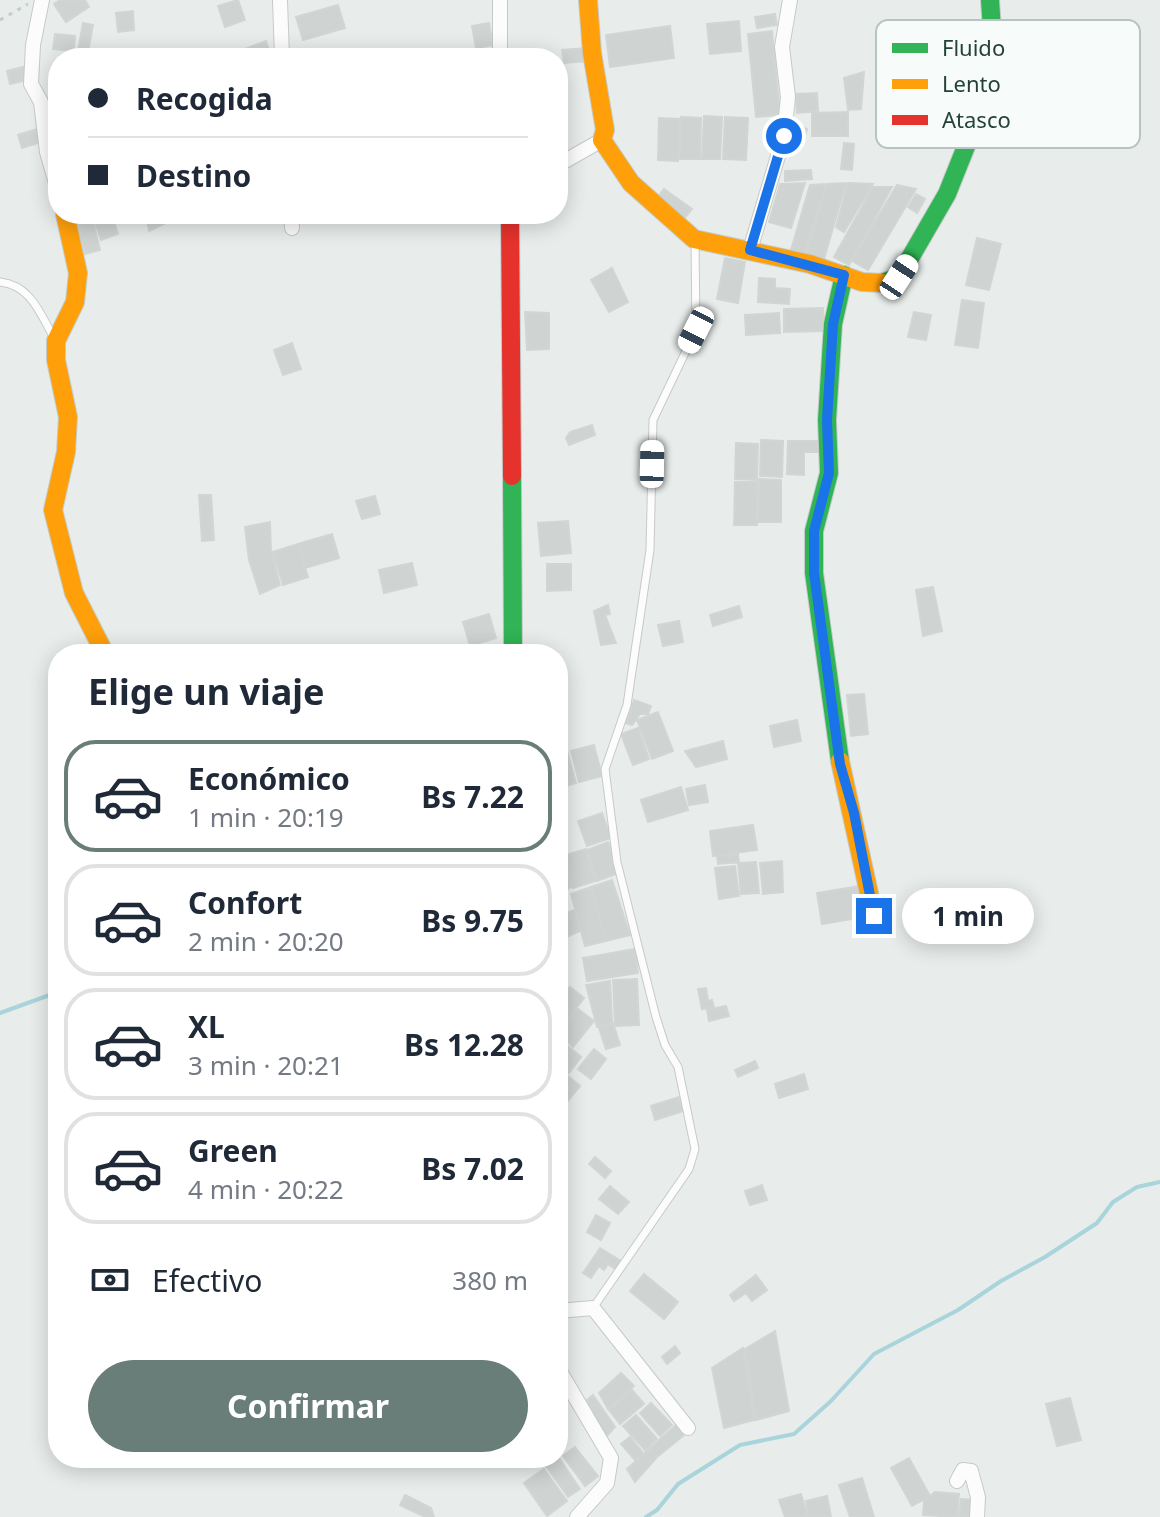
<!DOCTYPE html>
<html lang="es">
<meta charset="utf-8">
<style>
:root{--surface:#fff;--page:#f6f6f7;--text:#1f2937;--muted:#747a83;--line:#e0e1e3;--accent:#697e78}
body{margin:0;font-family:"Noto Sans",sans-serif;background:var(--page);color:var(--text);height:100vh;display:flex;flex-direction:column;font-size:30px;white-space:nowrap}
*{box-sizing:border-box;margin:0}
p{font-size:26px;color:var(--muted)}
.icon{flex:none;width:44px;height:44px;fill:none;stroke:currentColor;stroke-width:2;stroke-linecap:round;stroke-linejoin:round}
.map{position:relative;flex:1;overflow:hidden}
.panel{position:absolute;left:48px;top:644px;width:520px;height:824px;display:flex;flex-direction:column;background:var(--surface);border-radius:32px;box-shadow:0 4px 20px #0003}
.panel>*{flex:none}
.guide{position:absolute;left:48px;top:48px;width:520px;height:176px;border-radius:32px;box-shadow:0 4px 20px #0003;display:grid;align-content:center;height:176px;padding:0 40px;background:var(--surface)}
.end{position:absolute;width:36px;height:36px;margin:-18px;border:10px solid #1a73e8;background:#fff;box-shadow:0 0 0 4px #fff}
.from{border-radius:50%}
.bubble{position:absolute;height:56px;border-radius:28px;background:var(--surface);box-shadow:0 4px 20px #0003;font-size:26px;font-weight:700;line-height:56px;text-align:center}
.car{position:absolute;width:24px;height:48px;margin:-24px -12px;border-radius:10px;box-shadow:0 0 6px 2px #0007;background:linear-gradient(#fff 24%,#345 0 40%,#fff 0 76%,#345 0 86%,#fff 0)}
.guide b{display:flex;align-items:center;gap:28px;height:76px;font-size:30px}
.guide b+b{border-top:2px solid var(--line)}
.guide i{width:20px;height:20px;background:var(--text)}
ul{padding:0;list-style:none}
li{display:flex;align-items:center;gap:24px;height:112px;margin:0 16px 12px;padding:0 24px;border:4px solid var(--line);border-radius:32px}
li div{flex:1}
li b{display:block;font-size:30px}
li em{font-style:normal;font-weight:700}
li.active{border-color:var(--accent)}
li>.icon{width:72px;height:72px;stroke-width:1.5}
h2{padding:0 40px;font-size:36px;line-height:96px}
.pay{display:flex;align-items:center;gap:20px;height:88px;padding:0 40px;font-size:30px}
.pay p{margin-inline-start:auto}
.action{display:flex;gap:16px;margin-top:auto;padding:16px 40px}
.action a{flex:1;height:92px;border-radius:48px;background:var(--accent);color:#fff;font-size:32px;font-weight:700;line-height:92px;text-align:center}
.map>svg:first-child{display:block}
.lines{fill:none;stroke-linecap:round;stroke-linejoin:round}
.stream{stroke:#a9d4db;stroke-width:4}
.building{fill:#cfd4d2;stroke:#d1d6d4;stroke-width:2}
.lane-casing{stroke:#c5cac8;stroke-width:9}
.street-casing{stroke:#c5cac8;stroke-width:16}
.fast-casing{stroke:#c3cbc8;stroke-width:20}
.slow-casing{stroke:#c3cbc8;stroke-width:20}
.jam-casing{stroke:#c3cbc8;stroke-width:20}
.path{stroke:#c3ccca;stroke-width:3;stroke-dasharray:4 6;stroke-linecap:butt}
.lane{stroke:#fcfcfc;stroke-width:7}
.street{stroke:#fcfcfc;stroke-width:14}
.fast{stroke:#30b455;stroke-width:18}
.slow{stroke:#ff9f0a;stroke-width:18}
.jam{stroke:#e5322d;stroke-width:18}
.route{stroke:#1a73e8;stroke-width:10}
.key{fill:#f7fbf9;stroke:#b8c4c0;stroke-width:2}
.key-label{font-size:22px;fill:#24423a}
</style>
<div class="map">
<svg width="1160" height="1517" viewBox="0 0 1160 1517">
<rect width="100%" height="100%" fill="#e8edeb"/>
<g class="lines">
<path class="stream" d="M 0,1013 L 58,992
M 646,1517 L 657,1510 L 678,1484 L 740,1445 L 794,1434 L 831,1401 L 874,1354 L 958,1310 L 1001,1281 L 1045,1257 L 1097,1223 L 1113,1202 L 1137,1187 L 1160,1182"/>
</g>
<path class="building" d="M 60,0 L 85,0 L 89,7 L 66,22 L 54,4 Z
M 238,0 L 245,20 L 225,27 L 218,6 Z
M 338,5 L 345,28 L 303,40 L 296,17 Z
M 133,11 L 134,30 L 118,32 L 116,13 Z
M 775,14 L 777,25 L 757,28 L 755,17 Z
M 739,21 L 741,51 L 710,54 L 707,24 Z
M 83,23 L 93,25 L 88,52 L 78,51 Z
M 489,23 L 493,45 L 476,48 L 472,26 Z
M 670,26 L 674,58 L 610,67 L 606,35 Z
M 772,31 L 780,115 L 756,117 L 748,34 Z
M 55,34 L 75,36 L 74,51 L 53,49 Z
M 266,41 L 269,51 L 245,58 L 242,50 Z
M 586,48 L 587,61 L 564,63 L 562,50 Z
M 27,66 L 31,79 L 10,84 L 7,71 Z
M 864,72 L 861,109 L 848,110 L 844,78 Z
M 817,93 L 818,111 L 797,113 L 796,94 Z
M 848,112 L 848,136 L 812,136 L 812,113 Z
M 704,116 L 722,117 L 720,159 L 702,159 Z
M 681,117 L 701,118 L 700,159 L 680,159 Z
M 725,117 L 748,118 L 746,160 L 723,159 Z
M 659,118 L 679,119 L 678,161 L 658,160 Z
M 795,125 L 807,129 L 804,140 L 792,136 Z
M 37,129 L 41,142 L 22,148 L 18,135 Z
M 844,143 L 854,144 L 852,170 L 841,169 Z
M 811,170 L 812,179 L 785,181 L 785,171 Z
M 805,183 L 791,228 L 769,222 L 780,184 Z
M 846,183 L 824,259 L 806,254 L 827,184 Z
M 848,183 L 873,184 L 844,232 L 836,227 Z
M 826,184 L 805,254 L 791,250 L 810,185 Z
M 897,185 L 916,189 L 868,270 L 852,261 Z
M 873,187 L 892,187 L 849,265 L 834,257 Z
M 664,189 L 692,209 L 684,219 L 656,200 Z
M 916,194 L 925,199 L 917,213 L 908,207 Z
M 75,214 L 91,214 L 100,250 L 85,254 Z
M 146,214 L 178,214 L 178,217 L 149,231 Z
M 113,219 L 118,234 L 101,240 L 96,225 Z
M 977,238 L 1001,244 L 989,290 L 966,285 Z
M 725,258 L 745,262 L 738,303 L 717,299 Z
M 612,268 L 628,302 L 609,312 L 591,280 Z
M 759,278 L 775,279 L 775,288 L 790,289 L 789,304 L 758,302 Z
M 962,300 L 984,303 L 978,348 L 955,345 Z
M 823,308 L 824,331 L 784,332 L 784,309 Z
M 525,312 L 549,313 L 549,349 L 527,350 Z
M 914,312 L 931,315 L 926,340 L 908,337 Z
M 779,313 L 780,333 L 746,335 L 745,315 Z
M 292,343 L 301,369 L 283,375 L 274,350 Z
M 592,425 L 595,435 L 569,445 L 566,438 L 570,432 Z
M 761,440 L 783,441 L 782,477 L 760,476 Z
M 788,441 L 821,441 L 820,452 L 804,452 L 804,475 L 787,474 Z
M 736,443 L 758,444 L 757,480 L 735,479 Z
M 759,479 L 781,480 L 781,522 L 758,522 Z
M 735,482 L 757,482 L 757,525 L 734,525 Z
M 199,495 L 211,495 L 214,540 L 202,541 Z
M 375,496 L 380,514 L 362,519 L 356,501 Z
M 568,521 L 571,553 L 541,556 L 538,523 Z
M 270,522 L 271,551 L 280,585 L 260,594 L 249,560 L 245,527 Z
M 332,534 L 339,558 L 305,568 L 298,544 Z
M 298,544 L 308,577 L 283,585 L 273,552 Z
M 412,563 L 417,585 L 384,593 L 379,570 Z
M 547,564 L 571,564 L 571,590 L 547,591 Z
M 933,587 L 942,631 L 923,636 L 916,590 Z
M 608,605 L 610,614 L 605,615 L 616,643 L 601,645 L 594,611 Z
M 739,606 L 742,617 L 713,626 L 710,615 Z
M 489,614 L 496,638 L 470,646 L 463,622 Z
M 679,621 L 683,642 L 663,646 L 658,625 Z
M 864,694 L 868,734 L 851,736 L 847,695 Z
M 634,700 L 651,706 L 648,714 L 640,714 L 632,725 L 626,723 Z
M 658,712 L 673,751 L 652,759 L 637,720 Z
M 797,720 L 801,741 L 774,747 L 770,726 Z
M 638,728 L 649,759 L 633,765 L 621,734 Z
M 723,741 L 727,759 L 696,767 L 685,751 Z
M 594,745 L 602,776 L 579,782 L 571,751 Z
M 567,751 L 576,783 L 558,788 L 558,754 Z
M 705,785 L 708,802 L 689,805 L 686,789 Z
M 681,787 L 688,810 L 648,822 L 641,800 Z
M 602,813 L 611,838 L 587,846 L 578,821 Z
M 753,825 L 757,850 L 713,856 L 710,831 Z
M 608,842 L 619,873 L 597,881 L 587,850 Z
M 586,849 L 595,881 L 573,888 L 563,856 Z
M 738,854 L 739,862 L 718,864 L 717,856 Z
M 563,857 L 572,887 L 558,892 L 558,859 Z
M 782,861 L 783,892 L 763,894 L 760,863 Z
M 756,862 L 759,893 L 741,894 L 738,863 Z
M 735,866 L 739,896 L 719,899 L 715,868 Z
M 612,880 L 630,935 L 606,941 L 591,887 Z
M 860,886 L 869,916 L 822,924 L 817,893 Z
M 591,887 L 606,941 L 585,946 L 571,894 Z
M 574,910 L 580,931 L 569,936 L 561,915 Z
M 558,911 L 568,936 L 558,940 Z
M 635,949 L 638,973 L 587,981 L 583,958 Z
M 637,979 L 639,1025 L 615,1026 L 613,980 Z
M 610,981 L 612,1022 L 597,1027 L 586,985 Z
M 570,987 L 584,998 L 563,1025 L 558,1021 L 558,1003 Z
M 706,988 L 708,1001 L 712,1000 L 714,1007 L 702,1009 L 698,989 Z
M 726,1006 L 729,1016 L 709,1021 L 707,1010 Z
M 578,1009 L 594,1021 L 573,1047 L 558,1033 Z
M 613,1023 L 620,1045 L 606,1049 L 599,1028 Z
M 558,1038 L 581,1057 L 569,1073 L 558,1064 Z
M 594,1049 L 606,1059 L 591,1079 L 578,1069 Z
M 755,1061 L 758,1068 L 738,1077 L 735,1070 Z
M 563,1072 L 580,1086 L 558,1113 L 558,1078 Z
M 804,1074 L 808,1089 L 779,1098 L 775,1084 Z
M 679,1097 L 683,1111 L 655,1120 L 651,1106 Z
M 595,1157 L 611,1171 L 605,1178 L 589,1164 Z
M 762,1185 L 767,1200 L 750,1205 L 745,1191 Z
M 610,1186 L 629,1202 L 618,1214 L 599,1199 Z
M 596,1215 L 610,1223 L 601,1240 L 587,1232 Z
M 600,1248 L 621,1261 L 615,1269 L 595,1256 Z
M 596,1254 L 609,1262 L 604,1270 L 599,1266 L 591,1278 L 583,1273 Z
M 644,1274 L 678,1302 L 664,1319 L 630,1291 Z
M 756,1275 L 767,1290 L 752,1301 L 746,1293 L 734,1301 L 730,1295 Z
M 775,1331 L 789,1411 L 756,1420 L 745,1349 Z
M 675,1346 L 680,1353 L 667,1364 L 662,1357 Z
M 743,1348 L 754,1420 L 724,1428 L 712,1368 Z
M 621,1373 L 634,1386 L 608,1409 L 599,1393 Z
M 632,1390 L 644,1404 L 620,1424 L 609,1410 Z
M 593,1395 L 615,1427 L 605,1438 L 587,1400 Z
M 1070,1398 L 1081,1440 L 1057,1446 L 1046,1404 Z
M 651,1403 L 672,1425 L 660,1436 L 640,1413 Z
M 636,1415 L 657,1439 L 645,1450 L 623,1426 Z
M 677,1424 L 683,1436 L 657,1457 L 635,1482 L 627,1469 Z
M 630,1437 L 643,1453 L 635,1460 L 621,1444 Z
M 575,1447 L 598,1476 L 585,1486 L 563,1456 Z
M 559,1458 L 580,1489 L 568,1497 L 546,1466 Z
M 909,1458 L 930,1496 L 912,1506 L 891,1468 Z
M 544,1469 L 567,1501 L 547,1516 L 524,1483 Z
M 862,1478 L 874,1517 L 850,1517 L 839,1485 Z
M 935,1492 L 959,1494 L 957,1517 L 923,1515 L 924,1501 Z
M 801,1494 L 808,1517 L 785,1517 L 779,1500 Z
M 405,1495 L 431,1508 L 434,1517 L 425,1517 L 400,1505 Z
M 827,1496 L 831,1517 L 809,1517 L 806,1501 Z
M 961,1499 L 974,1500 L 972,1517 L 959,1517 Z"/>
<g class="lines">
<g class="lane-casing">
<path id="lane" d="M 0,282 C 30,285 40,313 53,336
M 593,1308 L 689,1169 L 695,1149 L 678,1067 L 665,1045 L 656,1017 L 617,862 L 605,769 L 627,705 L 650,550 L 653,420 L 696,330 L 695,241"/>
</g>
<g class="street-casing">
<path id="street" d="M 42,0 L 33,45 L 31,84 L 41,102 L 47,152 L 58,190
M 280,0 L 282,58
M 500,58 L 500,0
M 558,165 L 602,140
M 291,214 L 292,228
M 750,250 L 784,136 L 788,97 L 782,47 L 790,0
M 558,1311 L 593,1308 L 688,1428
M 558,1368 L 611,1458 L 607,1483 L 577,1517
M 957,1481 L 963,1470 L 971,1471 L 978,1497 L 977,1517"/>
</g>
<g class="fast-casing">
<path id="fast" d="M 882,283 L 899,277 L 947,194 L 995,74 L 990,0
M 512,476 L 513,654
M 840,761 L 814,573 L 814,531 L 829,473 L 827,420 L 833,324 L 844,275"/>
</g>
<g class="slow-casing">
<path id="slow" d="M 588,0 L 592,53 L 605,130 L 602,140 L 631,183 L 694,239 L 810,264 L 862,282 L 882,283
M 65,214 L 78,273 L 75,302 L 56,341 L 56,360 L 68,417 L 66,452 L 53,510 L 74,593 L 105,654
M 840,761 L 874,916"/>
</g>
<g class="jam-casing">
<path id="jam" d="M 510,214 L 512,476"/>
</g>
<path class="path" d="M 0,20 L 28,4"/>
<use href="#lane" class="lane"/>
<use href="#street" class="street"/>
<use href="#fast" class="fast"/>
<use href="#slow" class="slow"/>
<use href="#jam" class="jam"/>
</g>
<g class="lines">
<path class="route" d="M 784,136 L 750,250 L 844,275 L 833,324 L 827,420 L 829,473 L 814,531 L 814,573 L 840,764 L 854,813 L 874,916"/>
</g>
<rect x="876" y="20" width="264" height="128" rx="12" class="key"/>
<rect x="892" y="43" width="36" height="10" fill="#30b455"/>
<rect x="892" y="79" width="36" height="10" fill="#ff9f0a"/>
<rect x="892" y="115" width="36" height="10" fill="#e5322d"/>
<g class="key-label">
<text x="942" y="56">Fluido</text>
<text x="942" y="92">Lento</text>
<text x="942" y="128">Atasco</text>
</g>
</svg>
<i class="end from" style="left:784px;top:136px"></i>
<i class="end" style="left:874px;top:916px"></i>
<div class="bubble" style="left:902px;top:888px;width:132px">1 min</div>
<i class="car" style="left:899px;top:277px;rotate:33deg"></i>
<i class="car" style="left:696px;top:330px;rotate:207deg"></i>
<i class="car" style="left:652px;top:464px;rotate:1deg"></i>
<div class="guide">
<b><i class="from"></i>Recogida</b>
<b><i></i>Destino</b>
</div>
<section class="panel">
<h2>Elige un viaje</h2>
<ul>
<li class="active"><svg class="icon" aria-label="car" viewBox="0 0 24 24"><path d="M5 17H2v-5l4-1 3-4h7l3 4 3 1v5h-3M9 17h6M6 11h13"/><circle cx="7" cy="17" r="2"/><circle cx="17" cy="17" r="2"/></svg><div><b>Económico</b><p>1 min · 20:19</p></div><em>Bs 7.22</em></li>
<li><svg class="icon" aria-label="car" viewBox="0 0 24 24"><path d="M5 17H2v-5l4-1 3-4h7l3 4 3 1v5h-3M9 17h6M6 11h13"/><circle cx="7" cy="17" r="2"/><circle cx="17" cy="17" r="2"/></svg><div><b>Confort</b><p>2 min · 20:20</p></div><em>Bs 9.75</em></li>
<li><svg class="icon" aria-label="car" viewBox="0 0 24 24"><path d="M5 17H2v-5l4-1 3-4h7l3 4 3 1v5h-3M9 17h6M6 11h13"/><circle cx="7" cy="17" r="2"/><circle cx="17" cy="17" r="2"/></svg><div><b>XL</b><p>3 min · 20:21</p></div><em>Bs 12.28</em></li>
<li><svg class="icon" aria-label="car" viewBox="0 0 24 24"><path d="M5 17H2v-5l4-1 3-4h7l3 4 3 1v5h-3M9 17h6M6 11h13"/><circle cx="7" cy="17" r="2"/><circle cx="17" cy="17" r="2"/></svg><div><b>Green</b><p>4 min · 20:22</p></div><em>Bs 7.02</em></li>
</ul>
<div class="pay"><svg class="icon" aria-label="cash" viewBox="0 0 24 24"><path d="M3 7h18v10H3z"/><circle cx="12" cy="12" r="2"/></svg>Efectivo<p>380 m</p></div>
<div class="action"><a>Confirmar</a></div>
</section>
</div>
